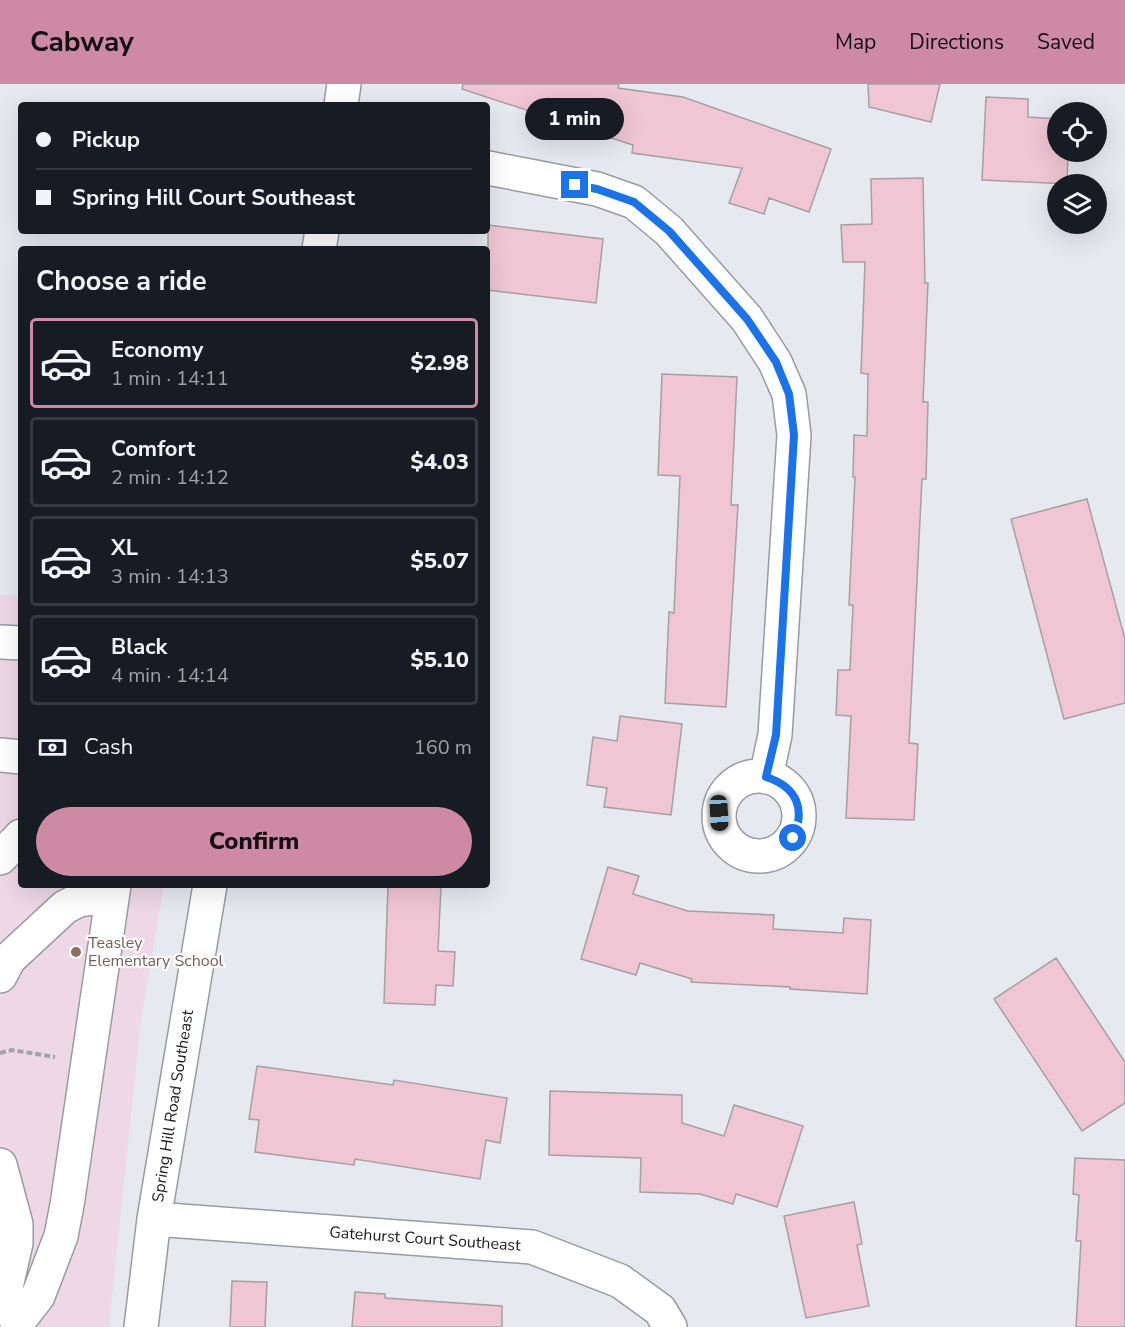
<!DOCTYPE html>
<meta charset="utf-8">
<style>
:root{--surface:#171b24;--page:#20242c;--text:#f1f3f6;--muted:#9ea1a6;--line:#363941;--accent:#cf8aa3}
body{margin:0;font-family:"Nunito Sans",sans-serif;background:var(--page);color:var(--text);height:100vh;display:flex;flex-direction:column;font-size:22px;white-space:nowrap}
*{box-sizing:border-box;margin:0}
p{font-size:20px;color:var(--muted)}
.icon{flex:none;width:33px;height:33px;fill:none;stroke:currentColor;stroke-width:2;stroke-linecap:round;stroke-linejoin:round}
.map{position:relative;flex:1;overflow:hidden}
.sheet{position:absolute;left:18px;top:162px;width:472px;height:642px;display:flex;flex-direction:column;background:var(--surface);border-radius:6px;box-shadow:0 6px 24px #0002}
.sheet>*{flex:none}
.top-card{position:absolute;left:18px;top:18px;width:472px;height:132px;border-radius:6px;box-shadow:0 6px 24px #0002;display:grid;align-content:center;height:132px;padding:0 18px;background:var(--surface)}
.buttons{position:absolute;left:1047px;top:18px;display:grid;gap:12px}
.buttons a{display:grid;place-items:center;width:60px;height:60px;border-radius:50%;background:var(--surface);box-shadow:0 6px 24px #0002;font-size:30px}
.end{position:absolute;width:27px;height:27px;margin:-14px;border:8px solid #1a73e8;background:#fff;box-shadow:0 0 0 3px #fff}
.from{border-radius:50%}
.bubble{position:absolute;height:42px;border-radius:21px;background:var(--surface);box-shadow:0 6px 24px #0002;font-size:20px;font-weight:800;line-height:42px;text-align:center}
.car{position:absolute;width:18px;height:36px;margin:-18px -9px;border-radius:8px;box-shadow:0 0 4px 2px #0007;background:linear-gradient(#222 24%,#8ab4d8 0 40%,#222 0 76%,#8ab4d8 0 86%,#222 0)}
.top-card b{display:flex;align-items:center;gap:21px;height:57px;font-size:22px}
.top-card b+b{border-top:2px solid var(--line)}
.top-card i{width:15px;height:15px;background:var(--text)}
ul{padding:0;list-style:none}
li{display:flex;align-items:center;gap:18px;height:90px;margin:0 12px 9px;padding:0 6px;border:3px solid var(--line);border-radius:6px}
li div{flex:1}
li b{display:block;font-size:22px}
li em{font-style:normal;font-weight:800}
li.active{border-color:var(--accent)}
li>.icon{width:54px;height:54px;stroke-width:1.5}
h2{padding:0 18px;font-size:27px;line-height:72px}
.pay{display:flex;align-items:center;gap:15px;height:66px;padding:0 18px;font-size:22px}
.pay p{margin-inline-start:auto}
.primary-button{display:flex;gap:12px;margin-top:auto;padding:12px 18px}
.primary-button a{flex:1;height:69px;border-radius:36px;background:var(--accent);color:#111;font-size:24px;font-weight:800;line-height:69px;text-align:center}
header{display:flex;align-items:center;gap:36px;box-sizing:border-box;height:84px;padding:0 30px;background:var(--accent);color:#111}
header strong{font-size:28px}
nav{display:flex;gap:33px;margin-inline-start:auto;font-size:21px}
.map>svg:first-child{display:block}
.education{fill:#eed8e6}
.building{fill:#f0c5d4;stroke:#a79fa2;stroke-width:1.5}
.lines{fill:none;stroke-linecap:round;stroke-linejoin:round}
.minor-casing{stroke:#999ba2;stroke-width:36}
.path{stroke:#a1a3a8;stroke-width:4;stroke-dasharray:6 3;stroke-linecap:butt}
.minor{stroke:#fff;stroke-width:33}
.route{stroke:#1a73e8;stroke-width:8}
.education-dot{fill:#8d6e63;stroke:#fff;stroke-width:2}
.labels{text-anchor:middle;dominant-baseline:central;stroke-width:4.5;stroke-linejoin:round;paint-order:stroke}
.education-label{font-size:16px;fill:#785e54;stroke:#fff;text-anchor:start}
.street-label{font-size:16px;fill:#1b1c1e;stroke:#fff}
</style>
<header>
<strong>Cabway</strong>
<nav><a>Map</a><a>Directions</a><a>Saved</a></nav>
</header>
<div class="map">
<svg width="1125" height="1243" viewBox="0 0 1125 1243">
<rect width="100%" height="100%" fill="#e7e9f0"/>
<path class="education" d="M 0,511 L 21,512 L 21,801 L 164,801 L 141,935 L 109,1243 L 0,1243 Z"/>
<path class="building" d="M 463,0 L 619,0 L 618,4 L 683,13 L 831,65 L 809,128 L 769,114 L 764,130 L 729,119 L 742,84 L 632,69 L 633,61 L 462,5 Z
M 868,0 L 940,0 L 931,38 L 869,23 Z
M 986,13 L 1028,15 L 1028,33 L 1058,35 L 1058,68 L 1068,68 L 1067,100 L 982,96 Z
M 923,94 L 925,199 L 928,199 L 923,318 L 928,318 L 926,395 L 922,395 L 909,659 L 918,660 L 914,736 L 846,734 L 851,632 L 836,631 L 838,586 L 850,586 L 853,521 L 849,521 L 855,393 L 853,393 L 854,351 L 867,352 L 868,290 L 861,289 L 865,178 L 843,178 L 841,141 L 872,140 L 871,95 Z
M 488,141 L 603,155 L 596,219 L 488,206 Z
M 662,290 L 737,293 L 731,421 L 738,421 L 726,623 L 665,619 L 669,528 L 674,529 L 680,392 L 658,391 Z
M 1087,415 L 1125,555 L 1125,619 L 1064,635 L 1011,435 Z
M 620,632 L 682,640 L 671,731 L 604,723 L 607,704 L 587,701 L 593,653 L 617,657 Z
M 608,783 L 639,792 L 633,810 L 688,827 L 774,831 L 773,845 L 843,849 L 844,834 L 871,836 L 867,910 L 790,905 L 790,903 L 691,898 L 692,895 L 640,879 L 636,891 L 581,875 Z
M 388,801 L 441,802 L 438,867 L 455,868 L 453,902 L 436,901 L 435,921 L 384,919 Z
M 1056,874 L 1125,978 L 1125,1019 L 1082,1047 L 994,915 Z
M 257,982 L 393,1001 L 394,996 L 507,1014 L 500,1059 L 486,1056 L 480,1095 L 355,1075 L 354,1081 L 255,1068 L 259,1036 L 249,1035 Z
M 550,1007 L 682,1011 L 682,1039 L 724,1052 L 734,1021 L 803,1042 L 777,1123 L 736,1110 L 733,1120 L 700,1110 L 640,1108 L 641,1074 L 549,1071 Z
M 1075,1074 L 1125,1076 L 1125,1243 L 1076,1243 L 1081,1157 L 1076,1157 L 1079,1111 L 1073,1110 Z
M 854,1118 L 862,1160 L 857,1161 L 869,1222 L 806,1234 L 784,1132 Z
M 232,1197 L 267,1198 L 265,1243 L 230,1243 Z
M 355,1208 L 385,1210 L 385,1214 L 502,1222 L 502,1243 L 352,1243 Z"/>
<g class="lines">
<g class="minor-casing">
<path id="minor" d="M 341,21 L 344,0
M 488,84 L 597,105 L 634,118 L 669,147 L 747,235 L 775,278 L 789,310 L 794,351 L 775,651 L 766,693
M 319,165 L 322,147
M 0,558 L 21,559
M 0,671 L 21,673
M719 732a40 40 0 1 1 80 0a40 40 0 1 1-80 0Z
M 0,774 L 21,752
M 0,892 L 9,875 L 65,823 L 79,816 L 94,814 L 106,819 L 110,828
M 0,1081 L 16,1140 L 16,1159 L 6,1203 L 17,1239
M 154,1135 L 532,1163 L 620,1197 L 660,1226 L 670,1243
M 17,1239 L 38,1212 L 61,1152 L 67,1121 L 114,801
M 141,1243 L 154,1135 L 210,801"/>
</g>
<path class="path" d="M 0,969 L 12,966 L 55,973"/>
<use href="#minor" class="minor"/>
</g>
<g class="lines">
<path class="route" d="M 575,101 L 597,105 L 634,118 L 669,147 L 747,235 L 776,278 L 789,310 L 794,351 L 776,651 L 766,693 C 797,703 806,725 793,754"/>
</g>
<circle class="education-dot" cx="76" cy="868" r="6"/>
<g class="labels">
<g class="education-label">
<text x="88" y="859">Teasley<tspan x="88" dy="18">Elementary School</tspan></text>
</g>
<g class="street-label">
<text transform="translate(173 1022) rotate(-81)">Spring Hill Road Southeast</text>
<text transform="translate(425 1155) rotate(4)">Gatehurst Court Southeast</text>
</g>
</g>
</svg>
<div class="buttons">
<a><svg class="icon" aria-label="locate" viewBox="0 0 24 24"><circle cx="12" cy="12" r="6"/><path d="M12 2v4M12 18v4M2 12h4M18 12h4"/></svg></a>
<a><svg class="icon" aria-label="layers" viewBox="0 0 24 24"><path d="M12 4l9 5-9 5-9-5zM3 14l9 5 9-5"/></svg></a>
</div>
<i class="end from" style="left:793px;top:754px"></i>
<i class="end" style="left:575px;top:101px"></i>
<div class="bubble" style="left:525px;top:14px;width:99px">1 min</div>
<i class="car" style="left:719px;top:729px;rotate:177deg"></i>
<div class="top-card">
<b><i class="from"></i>Pickup</b>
<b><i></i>Spring Hill Court Southeast</b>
</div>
<section class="sheet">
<h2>Choose a ride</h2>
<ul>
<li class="active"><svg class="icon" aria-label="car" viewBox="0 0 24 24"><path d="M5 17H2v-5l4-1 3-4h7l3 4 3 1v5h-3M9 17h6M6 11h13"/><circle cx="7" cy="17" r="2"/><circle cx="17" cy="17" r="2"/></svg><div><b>Economy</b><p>1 min · 14:11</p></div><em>$2.98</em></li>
<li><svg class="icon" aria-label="car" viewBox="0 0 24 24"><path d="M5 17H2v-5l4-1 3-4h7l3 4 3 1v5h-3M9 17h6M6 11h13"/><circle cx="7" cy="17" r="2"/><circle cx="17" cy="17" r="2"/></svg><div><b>Comfort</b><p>2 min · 14:12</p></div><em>$4.03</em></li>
<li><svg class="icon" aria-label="car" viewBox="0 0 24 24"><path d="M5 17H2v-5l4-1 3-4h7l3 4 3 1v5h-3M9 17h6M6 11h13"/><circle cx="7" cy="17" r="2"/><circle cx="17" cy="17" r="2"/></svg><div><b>XL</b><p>3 min · 14:13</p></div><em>$5.07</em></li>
<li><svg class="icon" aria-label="car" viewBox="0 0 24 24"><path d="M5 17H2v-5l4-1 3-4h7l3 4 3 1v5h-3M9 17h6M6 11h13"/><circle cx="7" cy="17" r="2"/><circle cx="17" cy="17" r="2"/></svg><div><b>Black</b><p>4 min · 14:14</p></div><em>$5.10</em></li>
</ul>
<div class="pay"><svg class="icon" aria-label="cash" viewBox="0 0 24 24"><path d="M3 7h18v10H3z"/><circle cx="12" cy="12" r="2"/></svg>Cash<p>160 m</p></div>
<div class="primary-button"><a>Confirm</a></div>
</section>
</div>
